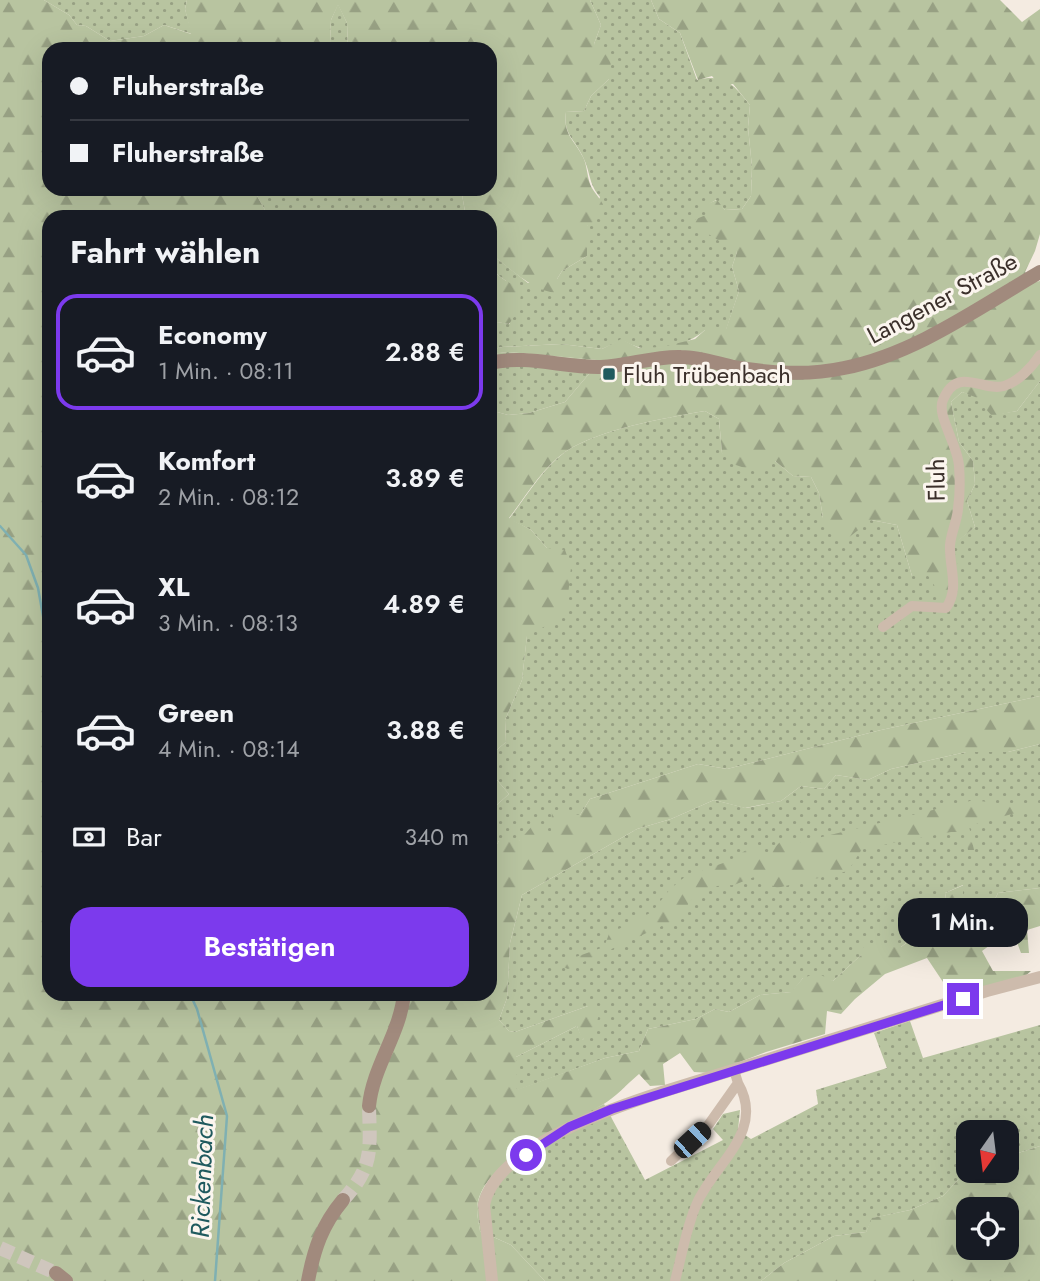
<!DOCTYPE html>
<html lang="de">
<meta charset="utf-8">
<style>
:root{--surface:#171b24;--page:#20242c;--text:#f1f3f6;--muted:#9ea1a6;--line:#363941;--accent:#7c3aed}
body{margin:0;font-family:Jost,sans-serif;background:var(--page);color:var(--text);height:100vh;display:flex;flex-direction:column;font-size:26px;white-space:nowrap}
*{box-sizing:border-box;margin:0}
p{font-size:23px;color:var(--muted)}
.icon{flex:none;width:38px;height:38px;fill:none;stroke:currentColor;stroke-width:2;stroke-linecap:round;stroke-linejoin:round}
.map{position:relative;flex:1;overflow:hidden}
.side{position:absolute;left:42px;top:210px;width:455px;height:791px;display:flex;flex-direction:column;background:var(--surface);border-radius:21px;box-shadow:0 7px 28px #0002}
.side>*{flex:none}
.banner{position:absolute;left:42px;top:42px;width:455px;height:154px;border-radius:21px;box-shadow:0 7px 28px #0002;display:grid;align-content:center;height:154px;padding:0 28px;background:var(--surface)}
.needle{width:46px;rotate:194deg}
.controls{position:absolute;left:956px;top:1120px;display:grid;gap:14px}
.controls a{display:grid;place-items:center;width:63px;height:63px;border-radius:14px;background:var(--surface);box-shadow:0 7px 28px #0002;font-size:35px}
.end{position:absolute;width:32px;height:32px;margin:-16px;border:9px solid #7c3aed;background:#fff;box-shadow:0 0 0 4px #fff}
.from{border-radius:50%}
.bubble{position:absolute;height:49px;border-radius:21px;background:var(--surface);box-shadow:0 7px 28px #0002;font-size:23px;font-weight:600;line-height:49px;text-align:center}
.car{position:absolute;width:21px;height:42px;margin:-21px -10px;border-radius:9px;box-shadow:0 0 5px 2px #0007;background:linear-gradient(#222 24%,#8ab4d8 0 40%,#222 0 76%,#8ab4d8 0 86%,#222 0)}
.banner b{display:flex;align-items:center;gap:24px;height:66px;font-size:26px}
.banner b+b{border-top:2px solid var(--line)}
.banner i{width:18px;height:18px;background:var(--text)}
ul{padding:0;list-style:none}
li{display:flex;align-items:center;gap:21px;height:116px;margin:0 14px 10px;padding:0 14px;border:4px solid transparent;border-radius:21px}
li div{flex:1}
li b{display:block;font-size:26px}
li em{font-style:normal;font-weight:600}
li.current{border-color:var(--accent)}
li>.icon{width:63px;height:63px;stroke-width:1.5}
h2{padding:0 28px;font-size:32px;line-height:84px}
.pay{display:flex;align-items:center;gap:18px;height:77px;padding:0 28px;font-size:26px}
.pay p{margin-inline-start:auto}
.primary-button{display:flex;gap:14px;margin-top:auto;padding:14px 28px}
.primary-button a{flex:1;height:80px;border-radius:21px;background:var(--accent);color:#fff;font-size:28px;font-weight:600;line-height:80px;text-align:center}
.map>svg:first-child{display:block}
.grass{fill:url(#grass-dots)}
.forest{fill:url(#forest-firs);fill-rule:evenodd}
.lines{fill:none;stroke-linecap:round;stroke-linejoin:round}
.stream{stroke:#7fb0b2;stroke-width:2.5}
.secondary-tunnel{stroke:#cfc6bd;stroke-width:14;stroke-dasharray:14 7;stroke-linecap:butt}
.minor{stroke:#cdbbac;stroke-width:10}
.tertiary{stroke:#cdbbac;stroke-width:12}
.secondary{stroke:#a18a7d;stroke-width:14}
.route{stroke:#7c3aed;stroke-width:9}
.poi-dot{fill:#1f5a5e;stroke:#fbf5ee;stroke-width:2.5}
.labels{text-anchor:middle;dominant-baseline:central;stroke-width:6;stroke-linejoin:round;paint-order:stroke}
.street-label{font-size:24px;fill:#3b302b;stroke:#fbf5ee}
.poi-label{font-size:24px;fill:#3b302b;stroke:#fbf5ee;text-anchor:start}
.water-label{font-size:26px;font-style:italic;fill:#1f5a5e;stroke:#fbf5ee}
</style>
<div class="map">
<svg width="1040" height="1281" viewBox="0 0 1040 1281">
<defs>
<pattern id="grass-dots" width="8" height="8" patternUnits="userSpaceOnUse" patternTransform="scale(1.75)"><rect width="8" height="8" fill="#b8c4a0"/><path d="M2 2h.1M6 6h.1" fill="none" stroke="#97a083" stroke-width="1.8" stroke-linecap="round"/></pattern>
<pattern id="forest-firs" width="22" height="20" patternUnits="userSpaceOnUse" patternTransform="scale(1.75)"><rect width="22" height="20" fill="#b8c4a0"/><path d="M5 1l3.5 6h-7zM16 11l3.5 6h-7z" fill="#97a083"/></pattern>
</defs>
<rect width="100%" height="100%" fill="#f4ebe1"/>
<path class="grass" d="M 44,0 L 187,0 L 185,9 L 192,34 L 164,25 L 144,36 L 110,41 L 86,26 L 77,25 L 69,15 Z
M 590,0 L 651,0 L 659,19 L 680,33 L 697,80 C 725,73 734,85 750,105 L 748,127 L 752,167 L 751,196 L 742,209 L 725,210 L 716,200 L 707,205 L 737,252 L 732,267 L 739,291 L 726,330 L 705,330 C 690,344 663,350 642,348 C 635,347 627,342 621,340 L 602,349 L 561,344 L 502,347 L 490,350 L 490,321 L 510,324 L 506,281 L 490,269 L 490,253 L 528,283 L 557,279 L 562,271 L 587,256 L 587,226 L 600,197 C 588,183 591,173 583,157 C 575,139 563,135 566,112 L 584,111 L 591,96 L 609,79 L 594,44 L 601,25 Z
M 338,4 L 347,23 L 348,49 L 327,49 L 330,43 L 331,20 Z
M 253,189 L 461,189 L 466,217 L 269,217 Z
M 508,352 L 597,360 L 594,368 L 565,402 L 529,413 L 508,415 L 490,410 L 490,354 Z
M 1040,381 L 1040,696 L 881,730 L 727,769 L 698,764 L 590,799 L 580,815 L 551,832 L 519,841 L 499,841 L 490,854 L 490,811 L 509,794 L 497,780 L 492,754 L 506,742 L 505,720 L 522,680 L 527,635 L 547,548 L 531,530 L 509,519 C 526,497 542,469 565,452 C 599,429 665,418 705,411 L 719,419 L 722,453 L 775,461 L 793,476 L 811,477 L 819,493 L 823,518 L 871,520 L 897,525 L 912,576 L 975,527 L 967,501 L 975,484 L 973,461 L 959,442 L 951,402 L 962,392 L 975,396 L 992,415 L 1017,411 Z
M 1040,744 L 1040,888 L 998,893 L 991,907 L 971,917 L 961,908 L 963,885 L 945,893 L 948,911 L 945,928 L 935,935 L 928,924 L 932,914 L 917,934 L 901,947 L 861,955 L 833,981 L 803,978 L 792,992 L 760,995 L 729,1012 L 715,1009 L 696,1019 L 648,1029 L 639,1051 L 605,1058 L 515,1091 L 516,1057 L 577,1026 L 583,1040 L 588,1006 L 515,1032 L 509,1031 L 499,1020 L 507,998 L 510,943 L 522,895 L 637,829 L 671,819 L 714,800 L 746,808 L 781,801 L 801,786 L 824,789 L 836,775 L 868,780 L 891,769 L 966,752 L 1008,752 Z
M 910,1021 L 923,1058 L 1040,1025 L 1040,1146 L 1006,1157 L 1006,1132 L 968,1132 L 968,1169 L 943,1196 L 910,1210 L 873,1218 L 866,1232 L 834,1236 L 784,1263 L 761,1281 L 545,1281 L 511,1245 L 480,1231 C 479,1224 477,1216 477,1209 C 480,1163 568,1121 604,1104 L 645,1180 L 723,1140 L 713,1129 L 723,1114 L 740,1110 L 738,1130 L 751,1139 L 818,1104 L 816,1090 L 887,1068 L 874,1033 Z"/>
<path class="forest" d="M 0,0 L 44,0 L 69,15 L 77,25 L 86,26 L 110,41 L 144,36 L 164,25 L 191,34 L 185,9 L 187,0 L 590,0 L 601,25 L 594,44 C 613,53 612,60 609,79 L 591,96 L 584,111 L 566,112 C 563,135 574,139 583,157 C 587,165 587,175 590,184 C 593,192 601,198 604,207 L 594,222 L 587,226 L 587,256 L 562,271 L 557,279 L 563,294 C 534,293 512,270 490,253 L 490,217 L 466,217 L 461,189 L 490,189 L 490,49 L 348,49 L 347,23 L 338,5 L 331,20 L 330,43 L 327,49 L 49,49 L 49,189 L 253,189 L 269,217 L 49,217 L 49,994 L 490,994 L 490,854 L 499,841 L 519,841 L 533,825 L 551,832 L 552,811 L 580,815 L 590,799 L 698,764 L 727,769 L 881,730 L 1040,696 L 1040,744 L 1008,752 L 966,752 L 891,769 L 868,780 L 836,775 L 824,789 L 801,786 L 781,801 L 745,808 L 714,800 L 671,819 L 637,829 L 522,895 L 510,943 L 507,998 L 499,1020 L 509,1031 L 515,1032 L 588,1006 L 599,1015 L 595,1027 L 582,1040 L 577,1026 L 516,1057 L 516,1090 L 605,1058 L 639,1051 L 648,1029 L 696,1019 L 715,1009 L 729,1012 L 760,995 L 791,992 L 803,978 L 817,973 L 833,981 L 861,955 L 864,945 L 901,947 L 917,935 L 919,920 L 932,913 L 928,924 L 935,934 L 945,927 L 948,911 L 945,893 L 964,885 L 961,908 L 972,917 L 991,907 L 998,893 L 1040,888 L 1040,926 L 1027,930 L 1029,953 L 1021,953 L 1012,929 L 982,951 L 993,971 L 1031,971 L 1022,979 L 953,997 L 927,958 L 885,974 L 855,999 L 841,1014 L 827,1011 L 825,1034 L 766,1052 L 711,1073 L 694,1072 L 680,1053 L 663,1064 L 665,1085 L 650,1086 L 639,1074 C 627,1084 615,1098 602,1105 C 566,1125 479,1162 477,1209 C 477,1216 479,1224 480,1231 L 511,1245 L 545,1281 L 0,1281 Z
M 651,0 L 1000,0 L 1022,22 L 1040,9 L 1040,234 L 1035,251 L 1025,272 L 1035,282 L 1040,281 L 1040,381 L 1017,411 L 992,416 L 975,397 L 962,392 L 951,402 L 959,442 L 973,461 L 975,484 L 967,501 L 975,527 L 953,545 L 962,583 L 944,601 L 927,574 L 912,576 L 897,525 L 871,520 L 843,542 L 823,518 L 819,493 L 811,477 L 793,476 L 775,461 L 759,473 L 736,465 L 722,453 L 719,419 L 705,411 C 665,418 599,429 565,452 C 542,468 526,496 509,518 L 531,530 L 547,548 L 565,550 L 571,567 L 566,615 L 527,636 L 522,680 L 505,720 L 506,742 L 492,754 L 497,780 L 509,794 L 490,811 L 490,410 L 508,415 L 529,413 L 565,402 L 594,368 L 597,360 L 508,352 L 490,354 L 490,350 L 502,347 L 561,344 L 602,349 L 621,339 L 639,348 L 662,347 L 695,339 L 705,330 L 726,329 L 739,291 L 732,267 L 737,252 L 689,222 L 706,215 L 707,204 L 717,200 L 725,210 L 742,209 L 751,196 L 752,167 L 748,127 L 750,105 L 733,84 L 720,86 L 712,76 L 698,80 L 680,33 L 659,19 Z
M 490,269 L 506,281 L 522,289 L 518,311 L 509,324 L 490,321 Z
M 974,800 L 1014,806 L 1040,806 L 1040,813 L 1022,811 L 969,826 L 974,850 L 968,850 L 964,832 L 951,832 L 862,849 L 848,871 L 777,888 L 754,877 L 734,885 L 717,886 L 693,898 L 677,919 L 568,969 L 556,964 L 604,947 L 609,934 L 652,912 L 670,889 L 686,876 L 729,861 L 751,847 L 769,853 L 784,838 L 793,844 Z
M 1040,1146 L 1040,1281 L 761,1281 L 784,1263 L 834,1236 L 866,1232 L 872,1218 L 910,1210 L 943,1196 L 968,1169 L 1006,1171 L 1006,1157 ZM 1006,1209 L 1006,1248 L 968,1248 L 968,1209 Z"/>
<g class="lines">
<path class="stream" d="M 0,526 L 26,555 L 38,588 L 45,627 L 49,631
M 190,994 L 197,1009 L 227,1116 L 215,1281"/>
<path class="secondary-tunnel" d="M 343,1200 C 374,1166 370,1150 369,1106
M 0,1248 L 56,1273"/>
<path class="minor" d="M 883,627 L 912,606 L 946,608 C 960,588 949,568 950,545 C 951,533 957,521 958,509 C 960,495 960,479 959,466 C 958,445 936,415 943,400 C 957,365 982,392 1004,386 C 1018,382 1032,367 1040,355
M 671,1161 L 709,1124 L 738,1083 L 734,1070
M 675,1281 C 682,1255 686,1228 697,1203 C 715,1163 766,1131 738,1083"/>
<path class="tertiary" d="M 492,1281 L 484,1205 C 495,1148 612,1108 662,1092 L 987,991 L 1040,977"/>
<path class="secondary" d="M 490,363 C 526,354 564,368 601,367 C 628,366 654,356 681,357 C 699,357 716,363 733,367 C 770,373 807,376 844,368 C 915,354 978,308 1040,272
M 369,1106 C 373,1066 400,1034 404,994
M 56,1273 L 66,1281
M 308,1281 C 314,1249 322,1225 343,1200"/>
</g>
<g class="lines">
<path class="route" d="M 526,1155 L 569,1127 L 612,1109 L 963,999"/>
</g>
<rect class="poi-dot" x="602" y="367" width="14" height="14" rx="3.5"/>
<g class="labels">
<g class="street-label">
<text transform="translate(942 298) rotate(-28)">Langener Straße</text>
<text transform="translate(936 480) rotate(-91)">Fluh</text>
</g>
<g class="poi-label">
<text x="623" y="374">Fluh Trübenbach</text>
</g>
<g class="water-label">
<text transform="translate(202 1176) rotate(-88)">Rickenbach</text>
</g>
</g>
</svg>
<div class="controls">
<a><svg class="needle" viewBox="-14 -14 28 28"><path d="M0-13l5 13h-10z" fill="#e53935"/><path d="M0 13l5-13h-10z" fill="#9ea1a6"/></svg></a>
<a><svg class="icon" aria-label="locate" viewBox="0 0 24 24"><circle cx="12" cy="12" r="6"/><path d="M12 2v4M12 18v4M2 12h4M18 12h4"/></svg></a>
</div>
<i class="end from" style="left:526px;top:1155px"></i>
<i class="end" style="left:963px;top:999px"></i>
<div class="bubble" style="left:898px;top:898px;width:130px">1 Min.</div>
<i class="car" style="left:692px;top:1140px;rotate:47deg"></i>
<div class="banner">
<b><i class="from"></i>Fluherstraße</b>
<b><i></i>Fluherstraße</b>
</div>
<section class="side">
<h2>Fahrt wählen</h2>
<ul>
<li class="current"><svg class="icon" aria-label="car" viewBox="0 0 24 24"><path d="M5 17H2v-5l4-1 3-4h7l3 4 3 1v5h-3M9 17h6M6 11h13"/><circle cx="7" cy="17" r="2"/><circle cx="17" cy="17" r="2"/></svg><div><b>Economy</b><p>1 Min. · 08:11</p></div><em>2.88 €</em></li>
<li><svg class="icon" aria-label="car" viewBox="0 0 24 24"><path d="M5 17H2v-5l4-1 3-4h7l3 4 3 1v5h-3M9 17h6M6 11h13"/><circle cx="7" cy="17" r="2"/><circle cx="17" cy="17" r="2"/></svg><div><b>Komfort</b><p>2 Min. · 08:12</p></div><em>3.89 €</em></li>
<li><svg class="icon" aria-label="car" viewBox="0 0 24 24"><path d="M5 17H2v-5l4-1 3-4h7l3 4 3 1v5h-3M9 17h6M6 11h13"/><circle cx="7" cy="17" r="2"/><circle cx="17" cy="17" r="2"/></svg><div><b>XL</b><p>3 Min. · 08:13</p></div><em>4.89 €</em></li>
<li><svg class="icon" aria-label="car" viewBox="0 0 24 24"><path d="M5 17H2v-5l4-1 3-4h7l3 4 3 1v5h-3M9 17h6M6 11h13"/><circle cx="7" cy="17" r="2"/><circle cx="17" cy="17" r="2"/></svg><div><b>Green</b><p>4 Min. · 08:14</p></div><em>3.88 €</em></li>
</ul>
<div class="pay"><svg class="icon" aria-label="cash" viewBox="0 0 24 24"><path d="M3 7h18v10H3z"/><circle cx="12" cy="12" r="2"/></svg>Bar<p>340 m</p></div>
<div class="primary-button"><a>Bestätigen</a></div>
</section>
</div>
